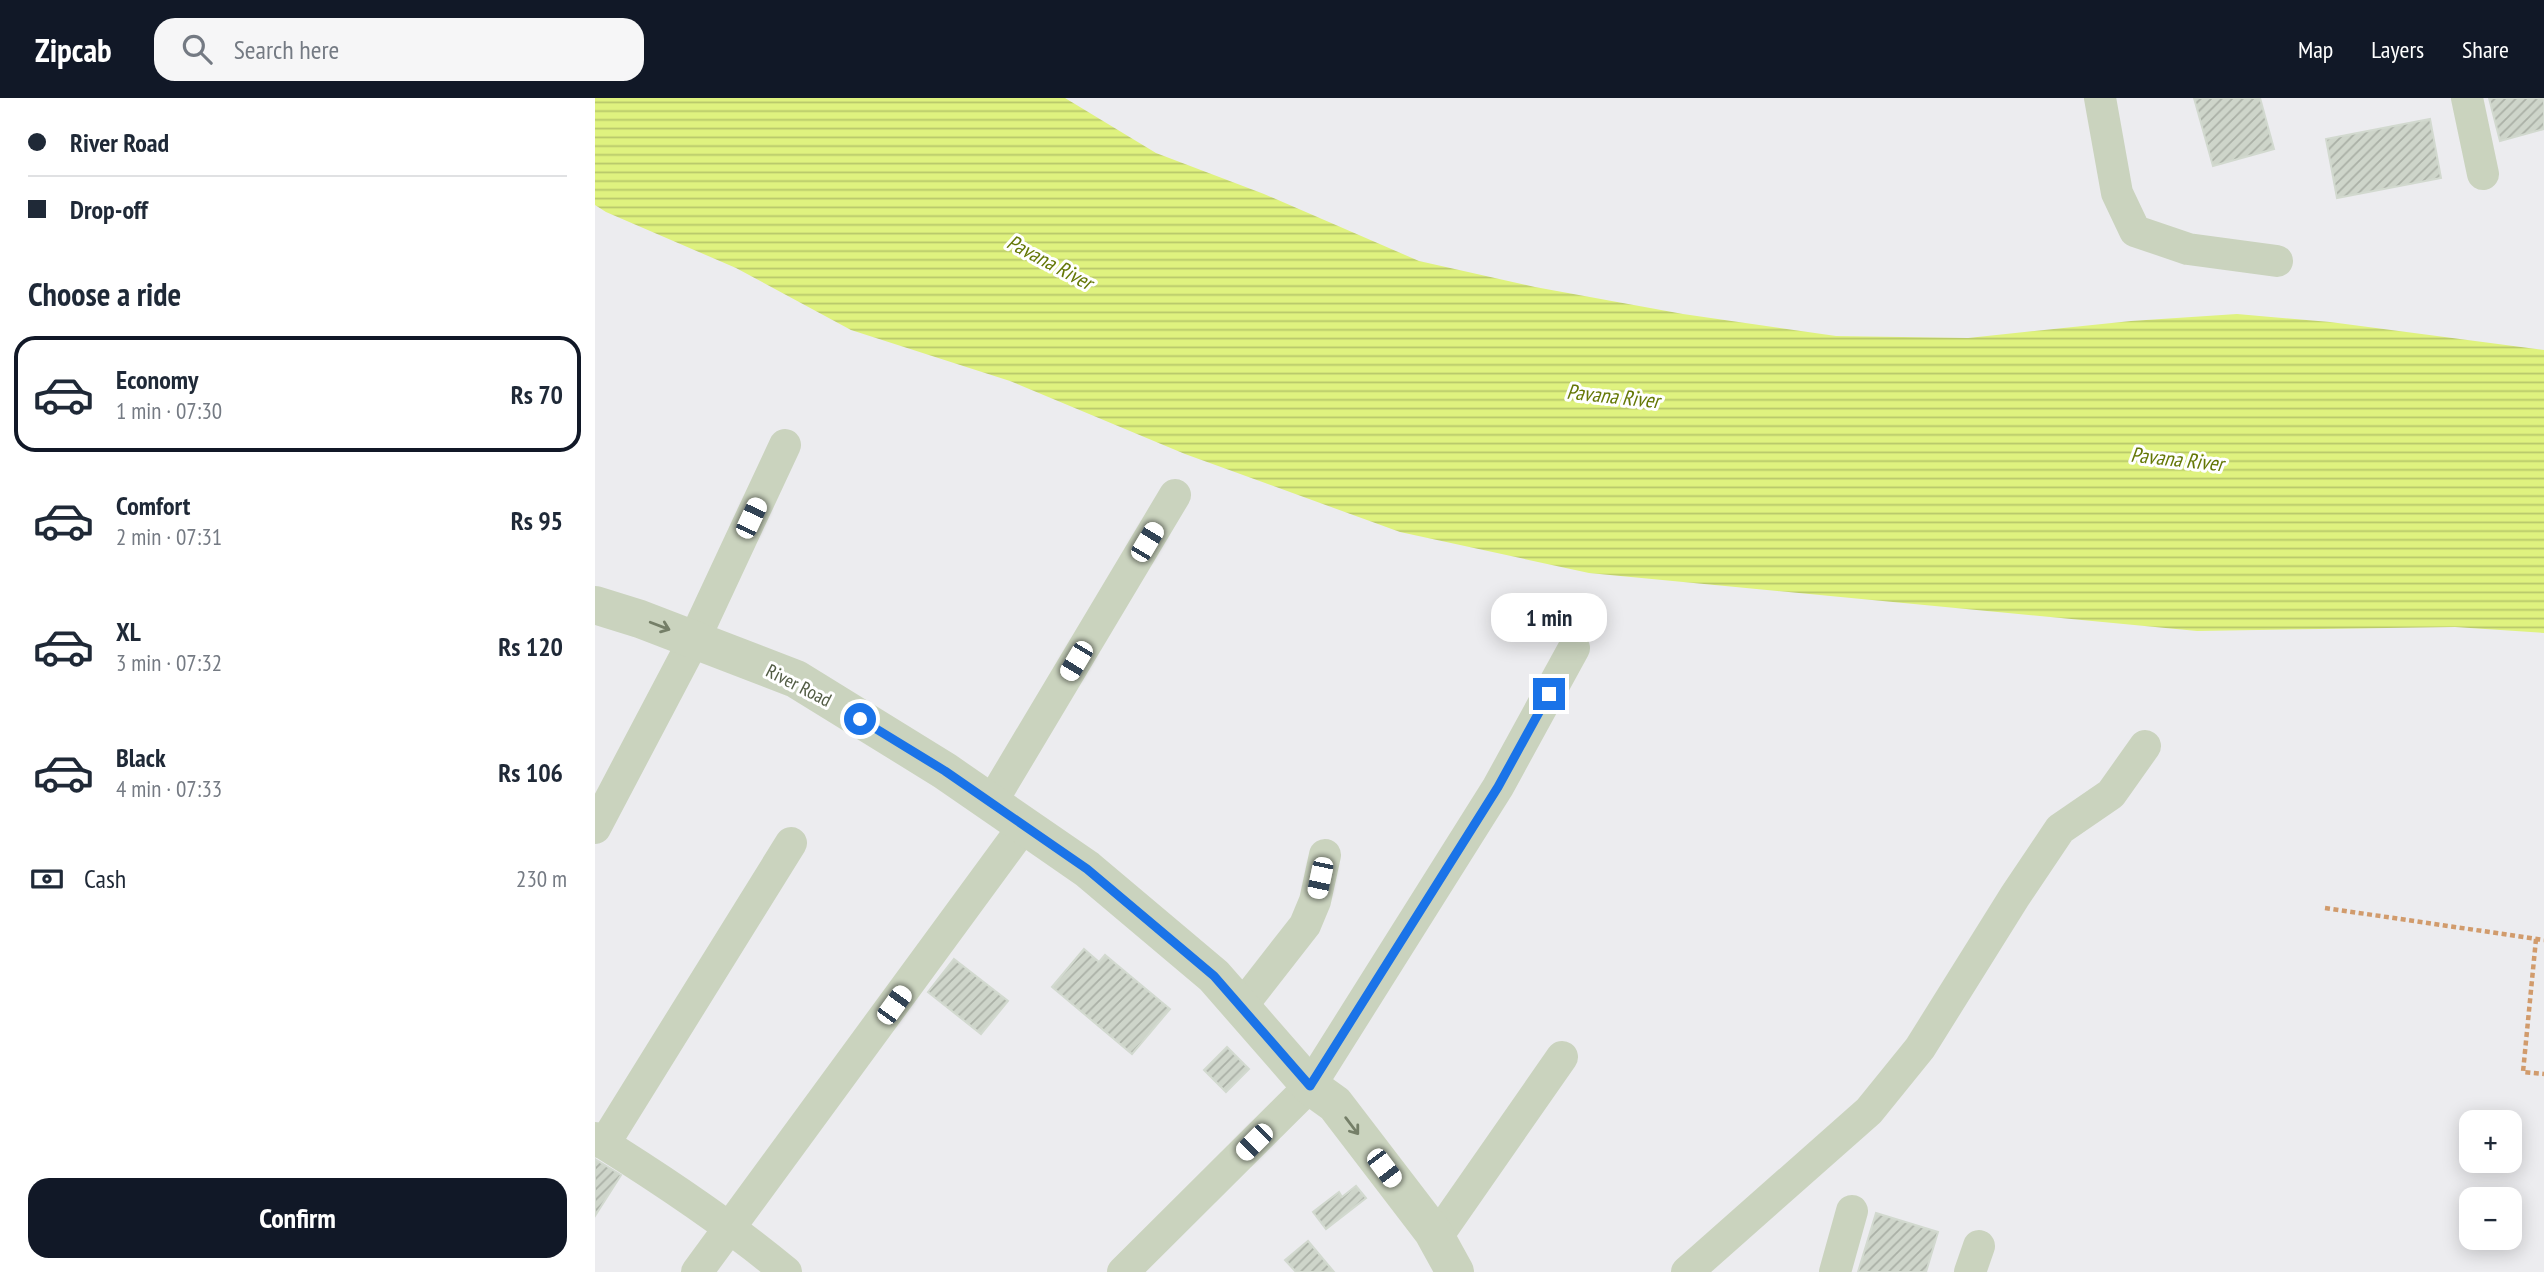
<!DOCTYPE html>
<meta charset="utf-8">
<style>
:root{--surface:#fff;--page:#f6f6f7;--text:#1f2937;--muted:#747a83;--line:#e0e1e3;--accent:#111827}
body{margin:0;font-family:"PT Sans Narrow",sans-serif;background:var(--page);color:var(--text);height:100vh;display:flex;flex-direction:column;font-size:26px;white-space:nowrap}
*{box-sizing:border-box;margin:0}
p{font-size:23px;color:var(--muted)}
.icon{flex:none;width:38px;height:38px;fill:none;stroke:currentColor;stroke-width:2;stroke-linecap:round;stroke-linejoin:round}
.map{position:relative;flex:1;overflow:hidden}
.panel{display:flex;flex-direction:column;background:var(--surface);width:595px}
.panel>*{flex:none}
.hud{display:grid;align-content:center;height:154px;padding:0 28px;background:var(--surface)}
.tools{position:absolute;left:1864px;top:1012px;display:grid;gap:14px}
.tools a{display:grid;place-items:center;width:63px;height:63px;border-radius:14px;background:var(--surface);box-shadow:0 4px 18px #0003;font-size:35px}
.end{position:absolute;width:32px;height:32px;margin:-16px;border:9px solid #1a73e8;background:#fff;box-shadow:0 0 0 4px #fff}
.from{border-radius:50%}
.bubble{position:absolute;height:49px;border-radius:21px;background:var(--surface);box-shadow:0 4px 18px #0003;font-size:23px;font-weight:700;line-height:49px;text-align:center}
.car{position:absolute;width:21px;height:42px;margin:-21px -10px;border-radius:9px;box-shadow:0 0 5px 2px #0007;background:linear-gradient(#fff 24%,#345 0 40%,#fff 0 76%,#345 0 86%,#fff 0)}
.hud b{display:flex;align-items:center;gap:24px;height:66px;font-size:26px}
.hud b+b{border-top:2px solid var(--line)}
.hud i{width:18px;height:18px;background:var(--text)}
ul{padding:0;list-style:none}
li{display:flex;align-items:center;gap:21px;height:116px;margin:0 14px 10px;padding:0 14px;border:4px solid transparent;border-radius:21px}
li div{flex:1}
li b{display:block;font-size:26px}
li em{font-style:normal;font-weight:700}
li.current{border-color:var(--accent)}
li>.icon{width:63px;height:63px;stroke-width:1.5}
h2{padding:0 28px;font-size:32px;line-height:84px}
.pay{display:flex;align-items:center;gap:18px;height:77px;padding:0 28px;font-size:26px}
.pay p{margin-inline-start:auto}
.primary-button{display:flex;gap:14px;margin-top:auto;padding:14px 28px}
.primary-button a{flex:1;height:80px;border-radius:21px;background:var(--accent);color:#fff;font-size:28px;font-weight:700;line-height:80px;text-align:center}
header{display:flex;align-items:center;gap:42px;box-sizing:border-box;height:98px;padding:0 35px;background:var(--accent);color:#fff}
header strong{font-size:33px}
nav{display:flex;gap:38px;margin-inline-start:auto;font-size:24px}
.search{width:490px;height:63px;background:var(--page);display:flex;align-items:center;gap:18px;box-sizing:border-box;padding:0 24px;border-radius:21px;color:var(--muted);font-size:26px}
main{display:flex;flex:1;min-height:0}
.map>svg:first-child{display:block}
.water{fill:url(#water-rules)}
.building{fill:url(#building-hatch);stroke:#d2d9cf;stroke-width:2}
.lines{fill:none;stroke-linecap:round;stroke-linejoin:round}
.path{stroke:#d19b6c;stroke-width:4.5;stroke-dasharray:5 3.5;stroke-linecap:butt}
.minor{stroke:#cad3be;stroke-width:32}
.tertiary{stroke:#cad3be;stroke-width:38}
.oneway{stroke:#757f68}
.route{stroke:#1a73e8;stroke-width:9}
.labels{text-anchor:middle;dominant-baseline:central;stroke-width:6;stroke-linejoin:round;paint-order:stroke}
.street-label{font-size:19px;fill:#515b43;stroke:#fff}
.water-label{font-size:21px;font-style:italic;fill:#657807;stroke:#fff}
</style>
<header>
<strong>Zipcab</strong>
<div class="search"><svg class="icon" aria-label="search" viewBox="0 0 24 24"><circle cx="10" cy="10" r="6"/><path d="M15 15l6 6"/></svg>Search here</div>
<nav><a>Map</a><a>Layers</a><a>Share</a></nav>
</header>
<main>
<section class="panel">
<div class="hud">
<b><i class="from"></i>River Road</b>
<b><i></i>Drop-off</b>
</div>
<h2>Choose a ride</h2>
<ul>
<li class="current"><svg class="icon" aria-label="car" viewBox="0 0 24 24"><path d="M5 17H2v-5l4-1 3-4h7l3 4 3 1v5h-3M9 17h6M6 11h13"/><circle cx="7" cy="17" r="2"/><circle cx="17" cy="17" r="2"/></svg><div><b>Economy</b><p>1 min · 07:30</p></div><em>Rs 70</em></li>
<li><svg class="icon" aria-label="car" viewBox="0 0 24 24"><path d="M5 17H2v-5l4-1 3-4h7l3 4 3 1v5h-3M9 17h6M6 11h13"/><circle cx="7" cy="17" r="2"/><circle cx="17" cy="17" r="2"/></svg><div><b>Comfort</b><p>2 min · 07:31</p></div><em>Rs 95</em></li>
<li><svg class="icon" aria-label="car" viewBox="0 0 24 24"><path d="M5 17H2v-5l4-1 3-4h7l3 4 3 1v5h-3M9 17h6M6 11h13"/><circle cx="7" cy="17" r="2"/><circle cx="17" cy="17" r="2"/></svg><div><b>XL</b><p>3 min · 07:32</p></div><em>Rs 120</em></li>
<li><svg class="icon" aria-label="car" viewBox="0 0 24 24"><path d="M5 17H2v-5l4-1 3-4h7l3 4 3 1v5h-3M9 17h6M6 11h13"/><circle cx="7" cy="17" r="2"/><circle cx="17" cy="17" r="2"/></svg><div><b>Black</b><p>4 min · 07:33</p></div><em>Rs 106</em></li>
</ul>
<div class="pay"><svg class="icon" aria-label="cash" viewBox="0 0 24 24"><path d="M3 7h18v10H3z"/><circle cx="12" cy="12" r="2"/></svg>Cash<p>230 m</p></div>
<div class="primary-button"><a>Confirm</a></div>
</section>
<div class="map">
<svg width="1949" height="1174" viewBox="0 0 1949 1174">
<defs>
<pattern id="water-rules" width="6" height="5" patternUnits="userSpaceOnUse" patternTransform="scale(1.75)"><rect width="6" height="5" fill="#dff27f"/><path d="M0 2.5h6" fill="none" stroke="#b7c76a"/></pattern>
<pattern id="building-hatch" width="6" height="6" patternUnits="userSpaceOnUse" patternTransform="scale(1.75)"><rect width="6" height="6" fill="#ced5ca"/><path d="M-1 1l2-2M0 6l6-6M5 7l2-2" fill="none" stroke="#aab0a6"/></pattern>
</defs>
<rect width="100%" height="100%" fill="#ececef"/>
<path class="water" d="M 0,0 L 470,0 L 561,55 L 669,96 L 824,163 L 940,189 L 1088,216 L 1241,238 L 1373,240 L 1536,223 L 1642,216 L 1735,224 L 1949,252 L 1949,535 L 1860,529 L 1602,533 L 994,475 L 805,434 L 590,356 L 415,283 L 256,232 L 141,170 L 11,114 L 0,107 Z"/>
<path class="building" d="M 1599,0 L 1665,0 L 1679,51 L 1618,68 Z
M 1894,0 L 1949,0 L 1949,31 L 1905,43 Z
M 1835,21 L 1846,80 L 1742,100 L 1731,41 Z
M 489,851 L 504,864 L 510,857 L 575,911 L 537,956 L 457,889 Z
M 359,861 L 413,903 L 386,936 L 333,894 Z
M 632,949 L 654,971 L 631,994 L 609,972 Z
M 0,1061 L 26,1077 L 0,1118 Z
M 761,1088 L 771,1100 L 731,1131 L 718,1114 L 744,1094 L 747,1099 Z
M 1281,1115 L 1343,1134 L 1331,1174 L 1263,1174 Z
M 713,1143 L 739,1174 L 701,1174 L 690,1162 Z"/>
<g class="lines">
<path class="path" d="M 1730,810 L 1949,842
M 1941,841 L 1928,974 L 1949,976"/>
<path class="minor" d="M 1505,0 L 1522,95 L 1540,133 L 1593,151 L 1682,163
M 1872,0 L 1888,76
M 396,705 L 580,397
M 0,730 L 99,542 L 190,347
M 646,909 L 710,827 L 720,803 L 730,757
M 0,1040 C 66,1081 131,1124 191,1174
M 9,1046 L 196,745
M 841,1140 L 967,959
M 102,1174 L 429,728
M 528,1174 L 715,988 L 903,689 L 979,550
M 1092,1174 L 1274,1013 L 1325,950 L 1420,798 L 1465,731 L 1516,696 L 1550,648
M 1240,1174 L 1257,1113
M 1375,1174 L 1384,1148"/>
<path class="tertiary" d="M 0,507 L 45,521 L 201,581 L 350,673 L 492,771 L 619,878 L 715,988 L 740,1006 L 838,1134 L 860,1174"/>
</g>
<defs><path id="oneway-shaft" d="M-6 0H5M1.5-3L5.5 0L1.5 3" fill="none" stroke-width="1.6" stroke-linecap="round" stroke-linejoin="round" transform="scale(1.75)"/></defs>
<g class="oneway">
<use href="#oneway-shaft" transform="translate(65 528) rotate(21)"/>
<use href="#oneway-shaft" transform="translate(757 1028) rotate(53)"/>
</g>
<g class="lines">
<path class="route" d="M 265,621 L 350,673 L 492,771 L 619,878 L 715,988 L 903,689 L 954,596"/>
</g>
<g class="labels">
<g class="street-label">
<text transform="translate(204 587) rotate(27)">River Road</text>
</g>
<g class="water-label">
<text transform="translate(455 164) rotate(28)">Pavana River</text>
<text transform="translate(1018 298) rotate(6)">Pavana River</text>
<text transform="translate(1582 361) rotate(6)">Pavana River</text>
</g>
</g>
</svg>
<div class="tools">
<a>+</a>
<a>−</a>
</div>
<i class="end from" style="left:265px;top:621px"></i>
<i class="end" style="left:954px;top:596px"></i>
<div class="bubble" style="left:896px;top:495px;width:116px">1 min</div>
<i class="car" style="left:156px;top:420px;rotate:25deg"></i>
<i class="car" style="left:552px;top:444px;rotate:31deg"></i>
<i class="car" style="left:481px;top:563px;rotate:211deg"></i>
<i class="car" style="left:725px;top:780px;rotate:192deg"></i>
<i class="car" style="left:299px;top:907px;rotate:36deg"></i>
<i class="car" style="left:659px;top:1044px;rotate:225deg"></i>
<i class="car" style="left:789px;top:1070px;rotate:143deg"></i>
</div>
</main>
